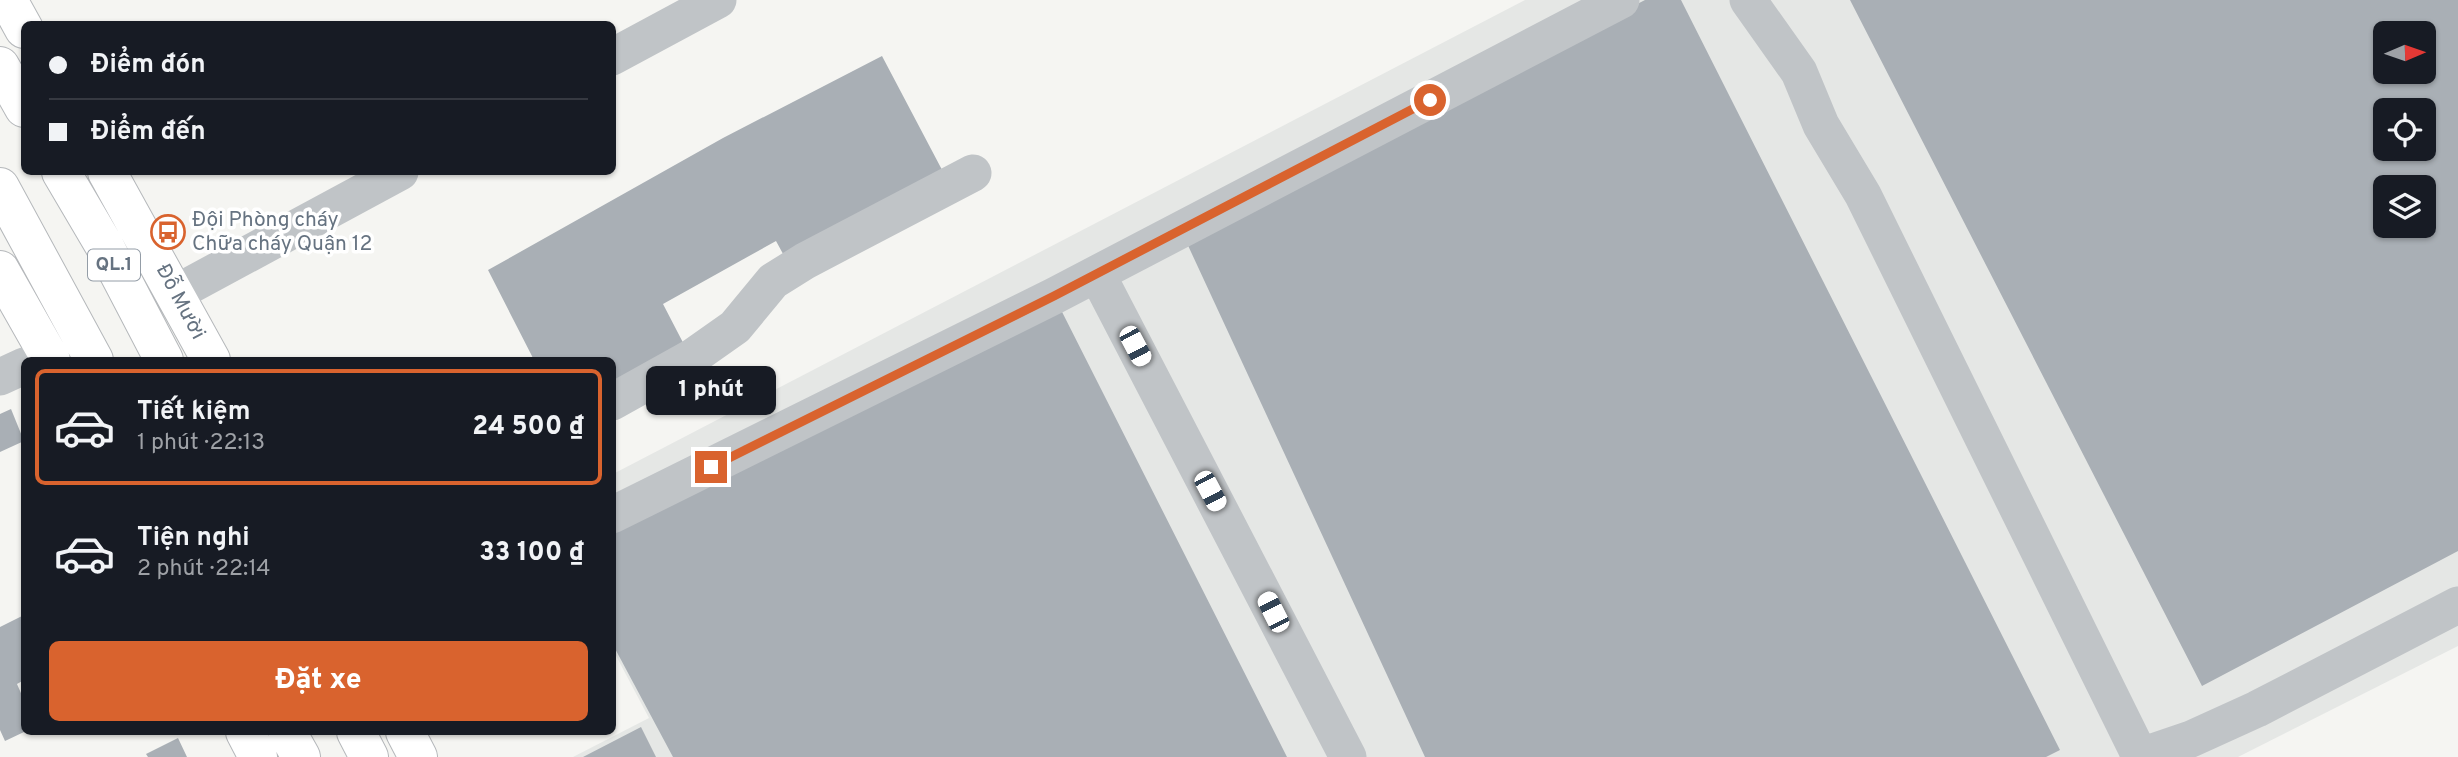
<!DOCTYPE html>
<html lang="vi">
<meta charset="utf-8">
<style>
:root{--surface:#171b24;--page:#242831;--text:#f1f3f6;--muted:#9ea1a6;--line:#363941;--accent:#d9632e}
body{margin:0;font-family:Overpass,sans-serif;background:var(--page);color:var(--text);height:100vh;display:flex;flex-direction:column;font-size:26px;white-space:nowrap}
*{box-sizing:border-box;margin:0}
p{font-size:23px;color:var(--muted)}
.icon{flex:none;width:38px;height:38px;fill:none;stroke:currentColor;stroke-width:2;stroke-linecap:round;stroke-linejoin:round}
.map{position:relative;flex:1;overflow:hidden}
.panel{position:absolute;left:21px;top:357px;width:595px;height:378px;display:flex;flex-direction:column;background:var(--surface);border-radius:10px;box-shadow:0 2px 5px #0004}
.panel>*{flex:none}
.banner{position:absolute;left:21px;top:21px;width:595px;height:154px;border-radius:10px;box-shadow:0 2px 5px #0004;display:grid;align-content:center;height:154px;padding:0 28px;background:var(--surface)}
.needle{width:46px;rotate:88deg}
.fabs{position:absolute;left:2373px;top:21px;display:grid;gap:14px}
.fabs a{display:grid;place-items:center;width:63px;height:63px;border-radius:10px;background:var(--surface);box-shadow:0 2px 5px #0004;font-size:35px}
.end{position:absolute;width:32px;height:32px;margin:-16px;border:9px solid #d9632e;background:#fff;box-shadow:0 0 0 4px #fff}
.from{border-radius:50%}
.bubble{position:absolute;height:49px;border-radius:10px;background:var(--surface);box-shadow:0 2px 5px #0004;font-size:23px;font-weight:800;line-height:49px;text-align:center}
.car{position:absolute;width:21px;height:42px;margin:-21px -10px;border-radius:9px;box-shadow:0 0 5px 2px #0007;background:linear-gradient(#fff 24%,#345 0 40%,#fff 0 76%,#345 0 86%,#fff 0)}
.banner b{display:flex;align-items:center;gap:24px;height:66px;font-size:26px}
.banner b+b{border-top:2px solid var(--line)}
.banner i{width:18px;height:18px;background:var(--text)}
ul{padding:12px 0 0;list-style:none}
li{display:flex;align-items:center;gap:21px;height:116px;margin:0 14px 10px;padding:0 14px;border:4px solid transparent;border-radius:10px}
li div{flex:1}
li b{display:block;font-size:26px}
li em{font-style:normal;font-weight:800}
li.selected{border-color:var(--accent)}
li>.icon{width:63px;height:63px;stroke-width:1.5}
.primary-button{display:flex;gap:14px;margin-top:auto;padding:14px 28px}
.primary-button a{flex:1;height:80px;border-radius:10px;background:var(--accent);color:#fff;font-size:28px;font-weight:800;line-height:80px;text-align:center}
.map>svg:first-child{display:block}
.built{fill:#e5e7e5;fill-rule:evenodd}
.building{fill:#a9afb5;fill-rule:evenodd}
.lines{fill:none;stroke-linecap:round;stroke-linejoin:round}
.highway-casing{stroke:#b5b8bb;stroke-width:40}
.minor{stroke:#c0c4c7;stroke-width:37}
.highway{stroke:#fff;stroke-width:38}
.route{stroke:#d9632e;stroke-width:9}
.labels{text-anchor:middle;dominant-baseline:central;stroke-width:7;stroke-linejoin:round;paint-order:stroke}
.shield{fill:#fff;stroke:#949da7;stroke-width:2}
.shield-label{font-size:19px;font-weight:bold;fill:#667381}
.poi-label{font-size:21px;fill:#667381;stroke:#fff;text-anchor:start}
.street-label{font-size:21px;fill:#667381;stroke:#fff}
</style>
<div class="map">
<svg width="2458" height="757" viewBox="0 0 2458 757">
<rect width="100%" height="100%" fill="#f5f5f2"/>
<path class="built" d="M 1525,0 L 2458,0 L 2458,646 L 2238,757 L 573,757 L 649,718 L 613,650 L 613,474 ZM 2385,33 L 2424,33 L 2424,72 L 2385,72 ZM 2385,110 L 2424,110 L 2424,149 L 2385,149 ZM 2385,187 L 2424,187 L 2424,226 L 2385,226 Z"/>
<path class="building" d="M 1645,0 L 1681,0 L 2060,750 L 2046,757 L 1425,757 L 1185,239 Z
M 1850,0 L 2458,0 L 2458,551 L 2202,686 ZM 2385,33 L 2424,33 L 2424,72 L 2385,72 ZM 2385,110 L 2424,110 L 2424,149 L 2385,149 ZM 2385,187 L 2424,187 L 2424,226 L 2385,226 Z
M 882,56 L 950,185 L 788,263 L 776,241 L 663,304 L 691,358 L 612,397 L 612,360 L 534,360 L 488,270 L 723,138 Z
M 1054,296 L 1287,757 L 673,757 L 612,643 L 612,527 Z
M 11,409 L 24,441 L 0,452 L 0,414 Z
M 24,615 L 24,680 L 17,684 L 24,700 L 24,732 L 5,741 L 0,730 L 0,627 Z
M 641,727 L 656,757 L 583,757 Z
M 178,738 L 187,757 L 148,757 L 146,754 Z"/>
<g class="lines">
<g class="highway-casing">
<path id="highway" d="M 8,0 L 24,29
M 0,66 L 24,108
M 61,172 L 104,245 L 164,360
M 107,172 L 211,360
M 0,187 L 94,360
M 0,270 L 51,360
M 245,732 L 258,757
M 287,732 L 301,757
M 356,732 L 369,757
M 405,732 L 418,757"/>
</g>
<path class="minor" d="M 1748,0 L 1799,72 L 1821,125 L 1863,195 L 2140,756
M 612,57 L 718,0
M 1097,274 L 1348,757
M 176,293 L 400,172
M 0,377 L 24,366
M 612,402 L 691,358 L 735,327 L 773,281 L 805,261 L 973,173
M 612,515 L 1054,296 L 1621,0
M 2138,757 L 2191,739 L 2257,709 L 2458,605"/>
<use href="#highway" class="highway"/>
</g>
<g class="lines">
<path class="route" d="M 711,467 L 1054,296 L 1430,100"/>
</g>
<defs>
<g id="bus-ring" transform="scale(1.75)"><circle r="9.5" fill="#fff" stroke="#d9632e" stroke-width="1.5"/><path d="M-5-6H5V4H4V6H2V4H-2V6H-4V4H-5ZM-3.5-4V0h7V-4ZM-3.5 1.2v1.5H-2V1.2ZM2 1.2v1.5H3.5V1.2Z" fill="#d9632e"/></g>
</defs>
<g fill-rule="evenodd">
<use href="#bus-ring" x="168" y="232"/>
</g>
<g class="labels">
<rect class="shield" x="88" y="249.5" width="52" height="31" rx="5"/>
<g class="shield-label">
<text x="114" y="265">QL.1</text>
</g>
<g class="poi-label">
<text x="192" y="220">Đội Phòng cháy<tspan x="192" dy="24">Chữa cháy Quận 12</tspan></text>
</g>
<g class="street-label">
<text transform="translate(180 302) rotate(62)">Đỗ Mười</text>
</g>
</g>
</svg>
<div class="fabs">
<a><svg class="needle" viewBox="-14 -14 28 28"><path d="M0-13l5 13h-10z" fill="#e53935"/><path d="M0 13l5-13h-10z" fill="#9ea1a6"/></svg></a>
<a><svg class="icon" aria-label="locate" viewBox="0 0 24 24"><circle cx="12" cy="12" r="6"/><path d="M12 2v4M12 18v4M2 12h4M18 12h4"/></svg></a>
<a><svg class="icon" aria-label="layers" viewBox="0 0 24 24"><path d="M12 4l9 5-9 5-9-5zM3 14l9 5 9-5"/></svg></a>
</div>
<i class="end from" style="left:1430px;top:100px"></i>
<i class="end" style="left:711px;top:467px"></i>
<div class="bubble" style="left:646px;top:366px;width:130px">1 phút</div>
<i class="car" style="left:1135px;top:346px;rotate:152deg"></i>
<i class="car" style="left:1210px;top:491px;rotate:152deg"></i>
<i class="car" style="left:1273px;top:612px;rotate:333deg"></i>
<div class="banner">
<b><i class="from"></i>Điểm đón</b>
<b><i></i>Điểm đến</b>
</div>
<section class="panel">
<ul>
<li class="selected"><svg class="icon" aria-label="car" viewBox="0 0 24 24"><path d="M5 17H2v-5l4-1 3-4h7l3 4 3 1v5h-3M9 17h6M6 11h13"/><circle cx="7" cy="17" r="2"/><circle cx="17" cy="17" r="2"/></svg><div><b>Tiết kiệm</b><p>1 phút · 22:13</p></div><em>24 500 ₫</em></li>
<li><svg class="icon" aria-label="car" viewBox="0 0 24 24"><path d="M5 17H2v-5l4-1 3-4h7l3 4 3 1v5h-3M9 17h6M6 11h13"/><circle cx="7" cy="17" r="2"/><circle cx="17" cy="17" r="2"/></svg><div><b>Tiện nghi</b><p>2 phút · 22:14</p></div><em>33 100 ₫</em></li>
</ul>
<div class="primary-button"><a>Đặt xe</a></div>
</section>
</div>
